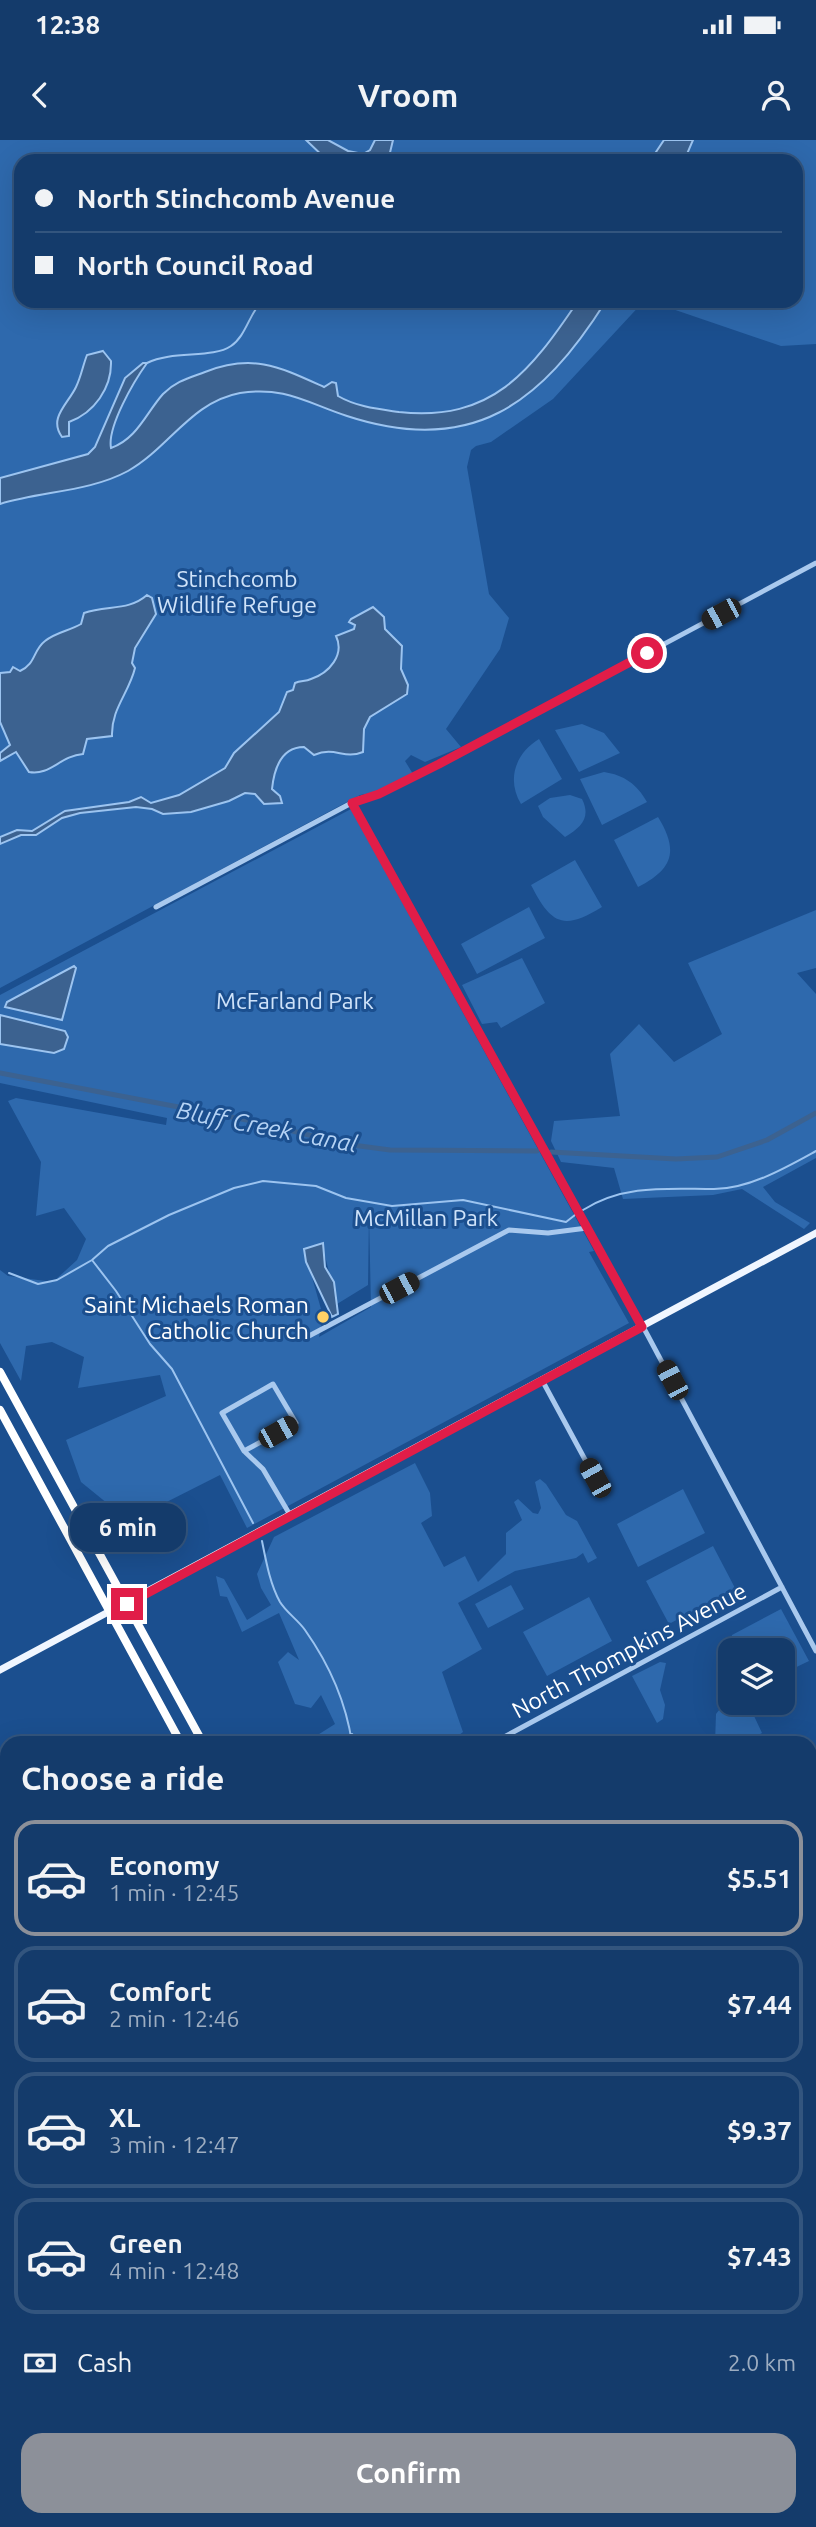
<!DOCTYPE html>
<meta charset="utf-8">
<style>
:root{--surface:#143b6b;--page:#214673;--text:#f1f3f6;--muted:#9dadc1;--line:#33557e;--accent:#8c9099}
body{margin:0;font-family:Ubuntu,sans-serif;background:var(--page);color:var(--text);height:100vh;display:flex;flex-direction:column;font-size:26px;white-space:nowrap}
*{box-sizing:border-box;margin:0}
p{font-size:23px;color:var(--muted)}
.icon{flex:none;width:38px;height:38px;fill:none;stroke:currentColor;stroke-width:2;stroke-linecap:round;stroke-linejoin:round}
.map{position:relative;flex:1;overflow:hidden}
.side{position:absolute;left:0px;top:1596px;width:817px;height:791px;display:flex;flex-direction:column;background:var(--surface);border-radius:21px 21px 0 0;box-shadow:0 7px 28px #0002,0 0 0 2px var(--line)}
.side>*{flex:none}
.hud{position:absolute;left:14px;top:14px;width:789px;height:154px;border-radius:21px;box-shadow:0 7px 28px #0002,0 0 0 2px var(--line);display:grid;align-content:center;height:154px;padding:0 21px;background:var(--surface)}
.controls{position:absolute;left:718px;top:1498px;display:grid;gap:14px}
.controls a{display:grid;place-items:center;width:77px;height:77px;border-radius:14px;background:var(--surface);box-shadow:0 7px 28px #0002,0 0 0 2px var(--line);font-size:35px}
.end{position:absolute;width:32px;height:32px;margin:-16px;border:9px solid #e11d48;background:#fff;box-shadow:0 0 0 4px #fff}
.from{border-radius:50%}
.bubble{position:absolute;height:49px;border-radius:21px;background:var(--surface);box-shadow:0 7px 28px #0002,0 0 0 2px var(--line);font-size:23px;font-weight:700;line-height:49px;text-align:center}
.car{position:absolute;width:21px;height:42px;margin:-21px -10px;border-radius:9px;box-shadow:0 0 5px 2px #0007;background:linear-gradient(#222 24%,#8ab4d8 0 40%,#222 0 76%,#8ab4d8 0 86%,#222 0)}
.hud b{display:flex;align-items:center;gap:24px;height:66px;font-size:26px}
.hud b+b{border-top:2px solid var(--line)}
.hud i{width:18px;height:18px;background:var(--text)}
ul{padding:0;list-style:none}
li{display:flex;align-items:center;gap:21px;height:116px;margin:0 14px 10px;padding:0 7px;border:4px solid var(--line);border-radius:21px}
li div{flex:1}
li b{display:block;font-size:26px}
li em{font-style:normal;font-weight:700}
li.on{border-color:var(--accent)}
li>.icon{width:63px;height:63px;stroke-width:1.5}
h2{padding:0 21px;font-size:32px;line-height:84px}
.pay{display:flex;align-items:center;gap:18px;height:77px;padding:0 21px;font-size:26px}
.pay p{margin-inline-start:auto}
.cta{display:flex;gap:14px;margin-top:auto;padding:14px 21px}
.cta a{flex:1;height:80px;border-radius:21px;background:var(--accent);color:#fff;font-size:28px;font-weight:700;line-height:80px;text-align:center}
.status{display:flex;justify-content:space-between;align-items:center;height:49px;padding:0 35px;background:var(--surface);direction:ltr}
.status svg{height:19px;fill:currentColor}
header{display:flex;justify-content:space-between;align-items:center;height:91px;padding:0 21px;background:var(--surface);font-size:32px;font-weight:700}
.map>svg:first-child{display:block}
.green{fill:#2e69ad;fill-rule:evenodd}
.water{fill:#3c6290;stroke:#9cc4f0;stroke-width:2}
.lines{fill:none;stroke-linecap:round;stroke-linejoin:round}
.stream{stroke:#9cc4f0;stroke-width:2}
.canal{stroke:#3c6290;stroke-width:5}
.minor{stroke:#a9c9ee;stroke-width:5}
.major{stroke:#f0f6ff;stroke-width:7}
.highway{stroke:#fff;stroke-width:8}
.route{stroke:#e11d48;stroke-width:9}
.poi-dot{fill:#ffd166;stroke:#1b4f8f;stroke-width:2.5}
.labels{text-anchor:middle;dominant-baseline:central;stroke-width:6;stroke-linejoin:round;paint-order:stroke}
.park-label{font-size:23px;fill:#cfe3fa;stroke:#1b4f8f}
.poi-label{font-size:23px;fill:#fff;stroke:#1b4f8f;text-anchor:end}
.street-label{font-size:23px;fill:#fff;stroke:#1b4f8f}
.water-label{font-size:24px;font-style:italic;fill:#b5d3f5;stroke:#1b4f8f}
</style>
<div class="status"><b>12:38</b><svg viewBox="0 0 49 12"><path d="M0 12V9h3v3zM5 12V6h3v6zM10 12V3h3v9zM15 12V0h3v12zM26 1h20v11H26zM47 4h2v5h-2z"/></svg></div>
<header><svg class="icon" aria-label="back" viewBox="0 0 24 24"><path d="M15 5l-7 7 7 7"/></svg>Vroom<svg class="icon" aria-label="person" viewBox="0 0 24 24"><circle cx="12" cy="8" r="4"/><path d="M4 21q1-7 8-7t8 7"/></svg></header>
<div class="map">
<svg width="816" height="2387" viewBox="0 0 816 2387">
<rect width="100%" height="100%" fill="#1b4f8f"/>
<path class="green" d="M 0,0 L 816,0 L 816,204 L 781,206 L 649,161 L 796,161 L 796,21 L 21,21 L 21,161 L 644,161 L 553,259 L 491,302 L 476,306 L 471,310 L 467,327 L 489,454 L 509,478 L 500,509 L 446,589 L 461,607 L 425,622 L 411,615 L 405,621 L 413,634 L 377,652 L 360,655 L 0,848 Z
M 582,584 L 604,593 L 620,613 L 579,632 L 555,590 Z
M 539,599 L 562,639 L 521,664 C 506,639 516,613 539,599 Z
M 604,632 C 624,635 637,644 647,662 L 602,685 L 580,639 Z
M 570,655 L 582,659 C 591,677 582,687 565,697 L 543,677 L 538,666 L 550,658 Z
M 351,669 L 594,1111 L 589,1112 L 629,1183 L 247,1388 L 220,1335 L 129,1381 L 81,1342 L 66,1300 L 166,1256 L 160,1235 L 78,1248 L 84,1217 L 52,1202 L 26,1206 L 21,1241 L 0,1203 L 0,1130 L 8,1136 L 53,1142 L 77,1120 L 86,1099 L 64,1068 L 36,1076 L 41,1022 L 8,961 L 16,958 L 166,985 L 167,978 L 0,943 L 0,855 ZM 369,1075 L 371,1167 L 319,1197 L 323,1176 L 304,1109 L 325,1116 L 337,1164 L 368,1145 Z
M 658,677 C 679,711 673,729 638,747 L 614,700 Z
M 575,720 L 602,767 C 563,791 551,784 531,745 Z
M 529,767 L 545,798 L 477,834 L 461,804 Z
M 816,770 L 816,828 L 797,833 L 816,854 L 816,1018 L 763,1047 L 775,1062 L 810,1083 L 804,1089 L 742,1049 L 713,1055 L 623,1059 L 614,1028 L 561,1022 L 551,1001 L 554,981 L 620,976 L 610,914 L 639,884 L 674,922 L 722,894 L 688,823 Z
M 522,818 L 545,863 L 501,888 L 497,882 L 482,884 L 462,845 Z
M 415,1323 L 430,1353 L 432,1376 L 421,1383 L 444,1427 L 465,1416 L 478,1442 L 506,1414 L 506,1393 L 522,1380 L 514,1362 L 518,1359 L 533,1373 L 538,1374 L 541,1368 L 535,1342 L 540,1339 L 546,1344 L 566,1375 L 577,1381 L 597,1418 L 588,1423 L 583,1413 L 576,1418 L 515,1431 L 458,1463 L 482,1509 L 442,1532 L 463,1592 L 454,1599 L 455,1603 L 305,1603 L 335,1584 L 321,1555 L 311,1568 L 295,1564 L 278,1522 L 288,1512 L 299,1520 L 279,1473 L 242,1492 L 227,1457 L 220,1456 L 216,1436 L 224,1439 L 247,1480 L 271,1465 L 261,1448 L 257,1434 L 274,1397 Z
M 683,1349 L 705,1393 L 638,1427 L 617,1384 Z
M 713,1406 L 735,1448 L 669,1484 L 646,1441 Z
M 511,1445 L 524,1469 L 488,1488 L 475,1464 Z
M 589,1457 L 612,1501 L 547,1536 L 523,1492 Z
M 781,1469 L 809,1521 L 782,1534 L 782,1510 L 735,1510 L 731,1500 L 732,1495 Z
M 660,1522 L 666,1523 L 660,1550 L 665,1565 L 663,1579 L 657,1583 L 632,1536 Z
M 730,1556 L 730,1563 L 748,1563 L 762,1593 L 742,1603 L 715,1603 L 716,1574 Z
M 7,2201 L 7,2380 L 259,2380 L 263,2387 L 0,2387 L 0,2204 Z"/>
<path class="water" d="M 306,0 L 328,0 L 348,11 L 363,14 L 370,10 L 375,0 L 393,0 L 388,21 L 328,21 Z
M 664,0 L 693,0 L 684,21 L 650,21 Z
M 578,161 L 606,161 C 541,264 472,317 347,276 C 307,263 285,246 240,253 C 191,262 169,308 128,331 C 89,352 42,351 0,364 L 0,338 L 88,314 L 95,307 L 125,238 L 143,223 L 147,223 C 134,241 107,287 111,308 C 137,299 146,273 163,254 C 176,241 189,238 205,232 C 253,213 280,227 324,247 L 332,242 L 336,243 L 338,256 C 357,267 378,269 399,272 C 492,282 530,232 578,161 Z
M 103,211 L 111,221 C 112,248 94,273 69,282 L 69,296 L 62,297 C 48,278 68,264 76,247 C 81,237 83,225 87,215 Z
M 147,455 L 152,458 L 156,474 L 135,508 L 132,523 L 135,528 C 129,553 111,569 112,596 L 87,599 L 83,614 C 60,616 50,636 29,632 L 16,612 L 0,621 L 0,613 L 10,605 L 0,582 L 0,533 L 10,532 L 13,527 L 20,531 C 36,524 33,510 45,501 C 56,492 69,491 81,484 L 84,473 C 107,465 129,471 147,455 Z
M 373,467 L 384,477 L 385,489 L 402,506 L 401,529 L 408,545 L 407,554 L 370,577 L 364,589 L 363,612 C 343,620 336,606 314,615 L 304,607 C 280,607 274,630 272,649 L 280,656 L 282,663 L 264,664 L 255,654 L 245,653 L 229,661 L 191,672 L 163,674 L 152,669 L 136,667 L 80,673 L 62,678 L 36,695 L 21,695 L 0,704 L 0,697 L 17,690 L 32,691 L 65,671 L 129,662 L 141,657 L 151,663 L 179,655 L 225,628 L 234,613 L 279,572 L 287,552 L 293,550 L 295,543 C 301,540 305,542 311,539 C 329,533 345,515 336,496 L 354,489 L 355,485 L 349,482 L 351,479 Z
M 74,826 L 76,828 L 62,880 L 5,867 L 7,862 Z
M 0,875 L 65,891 L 68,897 L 64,909 L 54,913 L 0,904 Z
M 323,1103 L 325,1127 L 334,1142 L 338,1174 L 332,1177 L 306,1122 L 304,1109 Z"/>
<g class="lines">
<path class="stream" d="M 147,223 C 173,210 212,219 231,206 C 246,196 249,174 262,161
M 583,1070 C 624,1044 668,1049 714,1049 C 749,1049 787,1027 816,1011
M 92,1120 L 116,1151 L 150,1204 L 172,1229 L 253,1383
M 9,1133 L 38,1144 L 57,1140 L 92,1120 L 108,1106 L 169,1075 L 234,1048 L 263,1041 L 316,1046 L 346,1058 L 392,1066 L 463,1060 L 566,1082 L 575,1075
M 262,1401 C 266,1421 270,1444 280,1462 C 286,1472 298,1480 305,1490 C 329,1524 346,1562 352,1603
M 352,1594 L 361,1603
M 810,1789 L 816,1793
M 810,2056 L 816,2058"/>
<path class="canal" d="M 0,933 L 252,981 L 345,1004 L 390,1010 L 537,1011
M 551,1012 L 676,1019 L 717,1017 L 767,1000 L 816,973"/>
<path class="minor" d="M 352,663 L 647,1194 L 816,1511
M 156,767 L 359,659 L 379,654 L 439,624 L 816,423
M 307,1197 L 509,1090 L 548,1093 L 587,1088
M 542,1240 L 595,1338
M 244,1311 L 296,1283 L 273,1244 L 222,1273 L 244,1311 L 263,1329 L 290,1375
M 493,1603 L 782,1447
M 0,1649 L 7,1662
M 0,1867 L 7,1863
M 0,1877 L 7,1890
M 810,2200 L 816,2215
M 0,2202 L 7,2199
M 810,2360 L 816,2370
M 185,2380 L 191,2387
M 611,2380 L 614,2387
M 737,2380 L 741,2387
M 72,2387 L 85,2380
M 106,2387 L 119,2380
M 575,2387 L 589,2380"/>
<path class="major" d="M 0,1530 L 816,1093"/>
<path class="highway" d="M 0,1232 L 203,1603
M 0,1270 L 181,1603
M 476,2380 L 478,2387
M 496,2380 L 497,2387"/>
</g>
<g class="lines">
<path class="route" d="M 127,1464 L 642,1187 L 352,663 L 379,654 L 439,624 L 647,513"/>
</g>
<circle class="poi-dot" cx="323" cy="1177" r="7"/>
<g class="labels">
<g class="park-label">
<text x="237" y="438">Stinchcomb<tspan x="237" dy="26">Wildlife Refuge</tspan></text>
<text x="295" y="860">McFarland Park</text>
<text x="426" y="1077">McMillan Park</text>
</g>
<g class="poi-label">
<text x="309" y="1164">Saint Michaels Roman<tspan x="309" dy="26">Catholic Church</tspan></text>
</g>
<g class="street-label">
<text transform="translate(629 1510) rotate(-28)">North Thompkins Avenue</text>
</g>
<g class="water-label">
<text transform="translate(267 987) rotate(11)">Bluff Creek Canal</text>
</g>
</g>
</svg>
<div class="controls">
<a><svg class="icon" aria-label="layers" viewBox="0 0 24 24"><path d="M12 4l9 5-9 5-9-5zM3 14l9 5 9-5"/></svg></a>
</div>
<i class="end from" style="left:647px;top:513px"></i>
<i class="end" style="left:127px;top:1464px"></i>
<div class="bubble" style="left:70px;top:1363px;width:116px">6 min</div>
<i class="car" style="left:721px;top:474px;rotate:242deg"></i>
<i class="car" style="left:399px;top:1148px;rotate:62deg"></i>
<i class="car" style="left:672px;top:1240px;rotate:332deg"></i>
<i class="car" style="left:278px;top:1292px;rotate:61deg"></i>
<i class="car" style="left:595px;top:1338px;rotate:331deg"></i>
<div class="hud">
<b><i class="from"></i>North Stinchcomb Avenue</b>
<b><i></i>North Council Road</b>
</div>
<section class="side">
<h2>Choose a ride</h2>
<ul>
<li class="on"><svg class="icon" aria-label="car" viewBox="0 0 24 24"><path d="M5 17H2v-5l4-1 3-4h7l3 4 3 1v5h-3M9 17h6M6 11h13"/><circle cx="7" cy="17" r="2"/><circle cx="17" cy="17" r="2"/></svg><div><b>Economy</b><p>1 min · 12:45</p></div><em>$5.51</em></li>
<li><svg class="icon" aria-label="car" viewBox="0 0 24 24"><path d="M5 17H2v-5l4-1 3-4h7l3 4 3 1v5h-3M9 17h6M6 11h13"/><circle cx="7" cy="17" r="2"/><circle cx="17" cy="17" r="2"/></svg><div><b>Comfort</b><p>2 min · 12:46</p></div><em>$7.44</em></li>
<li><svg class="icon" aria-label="car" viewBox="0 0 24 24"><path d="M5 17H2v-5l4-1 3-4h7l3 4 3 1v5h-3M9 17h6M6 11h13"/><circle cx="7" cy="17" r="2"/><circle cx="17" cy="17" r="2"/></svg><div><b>XL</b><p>3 min · 12:47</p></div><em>$9.37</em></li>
<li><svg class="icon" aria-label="car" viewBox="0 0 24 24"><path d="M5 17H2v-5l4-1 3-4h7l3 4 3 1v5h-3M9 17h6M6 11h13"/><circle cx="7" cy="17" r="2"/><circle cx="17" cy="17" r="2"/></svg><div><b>Green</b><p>4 min · 12:48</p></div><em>$7.43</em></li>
</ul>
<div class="pay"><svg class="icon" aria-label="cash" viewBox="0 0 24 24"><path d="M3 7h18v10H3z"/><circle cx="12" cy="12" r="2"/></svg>Cash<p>2.0 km</p></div>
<div class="cta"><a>Confirm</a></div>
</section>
</div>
